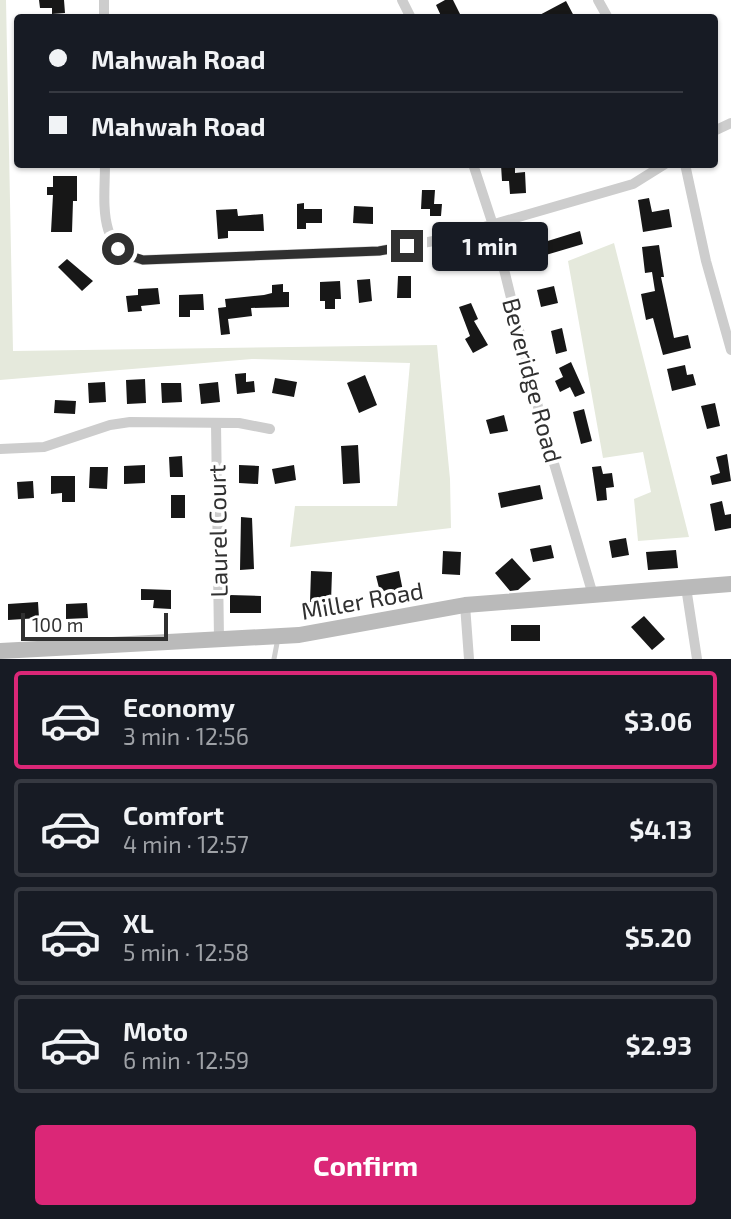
<!DOCTYPE html>
<meta charset="utf-8">
<style>
:root{--surface:#171b24;--page:#20242c;--text:#f1f3f6;--muted:#9ea1a6;--line:#363941;--accent:#db2777}
body{margin:0;font-family:"Exo 2",sans-serif;background:var(--page);color:var(--text);height:100vh;display:flex;flex-direction:column;font-size:26px;white-space:nowrap}
*{box-sizing:border-box;margin:0}
p{font-size:23px;color:var(--muted)}
.icon{flex:none;width:38px;height:38px;fill:none;stroke:currentColor;stroke-width:2;stroke-linecap:round;stroke-linejoin:round}
.map{position:relative;height:659px;overflow:hidden}
.drawer{display:flex;flex-direction:column;background:var(--surface);flex:1}
.drawer>*{flex:none}
.top-card{position:absolute;left:14px;top:14px;width:704px;height:154px;border-radius:7px;box-shadow:0 2px 5px #0004;display:grid;align-content:center;height:154px;padding:0 35px;background:var(--surface)}
.scale{position:absolute;left:21px;bottom:18px;width:147px;box-sizing:border-box;padding-left:7px;border:4px solid #303030;border-top:0;font-size:19px;line-height:24px;white-space:nowrap;color:#303030;-webkit-text-stroke:5px #fff;paint-order:stroke}
.end{position:absolute;width:32px;height:32px;margin:-16px;border:9px solid #303030;background:#fff;box-shadow:0 0 0 4px #fff}
.from{border-radius:50%}
.bubble{position:absolute;height:49px;border-radius:7px;background:var(--surface);box-shadow:0 2px 5px #0004;font-size:23px;font-weight:700;line-height:49px;text-align:center}
.top-card b{display:flex;align-items:center;gap:24px;height:66px;font-size:26px}
.top-card b+b{border-top:2px solid var(--line)}
.top-card i{width:18px;height:18px;background:var(--text)}
ul{padding:12px 0 0;list-style:none}
li{display:flex;align-items:center;gap:21px;height:98px;margin:0 14px 10px;padding:0 21px;border:4px solid var(--line);border-radius:7px}
li div{flex:1}
li b{display:block;font-size:26px}
li em{font-style:normal;font-weight:700}
li.active{border-color:var(--accent)}
li>.icon{width:63px;height:63px;stroke-width:1.5}
.action{display:flex;gap:14px;margin-top:auto;padding:14px 35px}
.action a{flex:1;height:80px;border-radius:7px;background:var(--accent);color:#fff;font-size:28px;font-weight:700;line-height:80px;text-align:center}
.map>svg:first-child{display:block}
.green{fill:#e5e9dc}
.building{fill:#171717}
.lines{fill:none;stroke-linecap:round;stroke-linejoin:round}
.lane{stroke:#cdcdcd;stroke-width:5}
.street{stroke:#cdcdcd;stroke-width:10}
.secondary{stroke:#bababa;stroke-width:16}
.route{stroke:#303030;stroke-width:9}
.labels{text-anchor:middle;dominant-baseline:central;stroke-width:7;stroke-linejoin:round;paint-order:stroke}
.street-label{font-size:24px;fill:#303030;stroke:#fff}
</style>
<div class="map">
<svg width="731" height="659" viewBox="0 0 731 659">
<rect width="100%" height="100%" fill="#fff"/>
<path class="green" d="M 0,0 L 6,0 L 13,351 L 437,345 L 450,479 L 451,528 L 290,547 L 295,506 L 397,506 L 410,363 L 252,359 L 0,380 Z
M 614,243 L 689,537 L 638,541 L 634,499 L 651,492 L 643,452 L 603,458 L 568,261 Z"/>
<path class="building" d="M 39,0 L 64,0 L 65,13 L 52,14 L 52,8 L 40,8 Z
M 445,0 L 453,0 L 462,18 L 442,18 L 436,5 Z
M 566,1 L 575,18 L 534,18 Z
M 515,164 L 515,173 L 525,172 L 526,193 L 510,194 L 509,181 L 502,181 L 501,165 Z
M 53,176 L 77,176 L 77,201 L 73,201 L 72,232 L 51,232 L 53,195 L 47,195 L 47,187 L 53,187 Z
M 422,190 L 435,190 L 434,204 L 442,204 L 441,216 L 430,216 L 430,209 L 421,209 Z
M 649,198 L 652,212 L 669,209 L 672,227 L 643,232 L 638,200 Z
M 304,203 L 304,209 L 322,209 L 322,223 L 306,223 L 306,229 L 297,229 L 297,204 Z
M 354,206 L 373,207 L 373,224 L 353,223 Z
M 237,209 L 238,216 L 263,214 L 264,231 L 228,231 L 228,238 L 218,239 L 216,210 Z
M 580,231 L 583,244 L 529,260 L 525,248 Z
M 659,245 L 664,277 L 661,277 L 674,338 L 688,335 L 691,348 L 663,355 L 653,318 L 646,320 L 641,294 L 655,291 L 652,272 L 645,273 L 642,247 Z
M 67,259 L 93,281 L 82,291 L 58,267 Z
M 398,276 L 411,276 L 411,298 L 397,298 Z
M 370,279 L 372,301 L 359,303 L 357,280 Z
M 340,281 L 341,299 L 335,299 L 335,309 L 325,309 L 325,301 L 320,301 L 320,282 Z
M 283,284 L 283,292 L 289,292 L 289,307 L 251,308 L 252,316 L 228,319 L 230,334 L 221,335 L 218,308 L 226,307 L 225,299 L 264,295 L 272,293 L 272,285 Z
M 554,286 L 558,303 L 541,307 L 537,290 Z
M 158,288 L 160,304 L 141,306 L 142,311 L 128,312 L 126,296 L 138,295 L 138,289 Z
M 203,294 L 204,310 L 190,310 L 190,317 L 179,317 L 179,295 Z
M 471,303 L 478,319 L 474,321 L 488,345 L 473,353 L 465,339 L 470,336 L 459,307 Z
M 562,328 L 567,351 L 556,354 L 551,331 Z
M 571,362 L 585,393 L 575,397 L 570,387 L 560,392 L 555,381 L 563,377 L 559,368 Z
M 685,365 L 687,375 L 693,374 L 696,385 L 672,391 L 667,369 Z
M 246,373 L 246,382 L 254,381 L 255,392 L 237,394 L 235,374 Z
M 365,375 L 377,405 L 359,413 L 347,383 Z
M 275,378 L 297,382 L 294,397 L 272,393 Z
M 145,379 L 146,403 L 127,404 L 126,380 Z
M 105,382 L 106,402 L 89,403 L 88,383 Z
M 218,382 L 220,402 L 201,404 L 199,384 Z
M 161,383 L 181,383 L 182,402 L 162,403 Z
M 55,400 L 76,401 L 75,414 L 54,413 Z
M 715,403 L 720,426 L 707,429 L 701,406 Z
M 584,409 L 592,441 L 581,444 L 573,412 Z
M 504,415 L 508,431 L 490,434 L 486,420 Z
M 358,445 L 360,483 L 343,484 L 341,446 Z
M 727,454 L 731,481 L 712,485 L 710,476 L 720,473 L 716,457 Z
M 182,456 L 183,477 L 170,477 L 169,457 Z
M 145,465 L 145,483 L 124,484 L 124,466 Z
M 239,465 L 259,466 L 258,484 L 239,483 Z
M 294,465 L 296,480 L 275,484 L 272,469 Z
M 601,466 L 603,474 L 612,473 L 614,487 L 606,488 L 607,500 L 597,501 L 592,467 Z
M 90,467 L 108,467 L 107,489 L 89,488 Z
M 51,476 L 75,476 L 75,502 L 62,502 L 62,493 L 51,494 Z
M 33,481 L 34,498 L 18,499 L 17,482 Z
M 540,485 L 543,499 L 501,508 L 498,493 Z
M 171,495 L 185,495 L 185,518 L 171,518 Z
M 722,501 L 725,515 L 731,514 L 731,528 L 715,531 L 710,504 Z
M 241,517 L 252,518 L 254,569 L 240,570 Z
M 626,538 L 629,555 L 612,558 L 609,541 Z
M 551,545 L 554,558 L 533,562 L 530,549 Z
M 676,550 L 678,568 L 648,570 L 646,552 Z
M 443,551 L 461,552 L 460,575 L 442,574 Z
M 512,558 L 531,579 L 518,590 L 510,591 L 495,573 Z
M 311,571 L 332,572 L 331,602 L 310,602 Z
M 399,571 L 403,591 L 381,596 L 376,576 Z
M 141,589 L 171,590 L 171,609 L 153,608 L 154,600 L 141,600 Z
M 230,595 L 261,596 L 261,613 L 230,613 Z
M 38,602 L 39,618 L 8,620 L 8,604 Z
M 87,603 L 88,618 L 66,619 L 66,604 Z
M 644,616 L 665,639 L 652,650 L 631,627 Z
M 511,625 L 540,625 L 540,641 L 511,641 Z"/>
<g class="lines">
<path class="lane" d="M 274,659 L 278,638"/>
<path class="street" d="M 104,0 L 104,18
M 402,0 L 411,18
M 598,0 L 608,18
M 714,131 L 731,123
M 105,164 C 105,201 96,251 143,260 L 379,251 L 439,240 L 633,184 L 665,164
M 473,164 L 493,225 L 542,423 L 593,595
M 685,164 L 706,261 L 731,350
M 216,423 L 219,639
M 0,449 L 44,447 L 110,425 L 130,422 L 239,423 L 270,429
M 686,587 L 697,659
M 465,605 L 469,659"/>
<path class="secondary" d="M 0,651 L 299,635 L 465,605 L 731,584"/>
</g>
<g class="lines">
<path class="route" d="M 118,249 L 125,254 L 143,260 L 379,251 L 407,246"/>
</g>
<g class="labels">
<g class="street-label">
<text transform="translate(533 380) rotate(75)">Beveridge Road</text>
<text transform="translate(217 531) rotate(-91)">Laurel Court</text>
<text transform="translate(362 600) rotate(-10)">Miller Road</text>
</g>
</g>
</svg>
<div class="scale">100 m</div>
<i class="end from" style="left:118px;top:249px"></i>
<i class="end" style="left:407px;top:246px"></i>
<div class="bubble" style="left:432px;top:222px;width:116px">1 min</div>
<div class="top-card">
<b><i class="from"></i>Mahwah Road</b>
<b><i></i>Mahwah Road</b>
</div>
</div>
<section class="drawer">
<ul>
<li class="active"><svg class="icon" aria-label="car" viewBox="0 0 24 24"><path d="M5 17H2v-5l4-1 3-4h7l3 4 3 1v5h-3M9 17h6M6 11h13"/><circle cx="7" cy="17" r="2"/><circle cx="17" cy="17" r="2"/></svg><div><b>Economy</b><p>3 min · 12:56</p></div><em>$3.06</em></li>
<li><svg class="icon" aria-label="car" viewBox="0 0 24 24"><path d="M5 17H2v-5l4-1 3-4h7l3 4 3 1v5h-3M9 17h6M6 11h13"/><circle cx="7" cy="17" r="2"/><circle cx="17" cy="17" r="2"/></svg><div><b>Comfort</b><p>4 min · 12:57</p></div><em>$4.13</em></li>
<li><svg class="icon" aria-label="car" viewBox="0 0 24 24"><path d="M5 17H2v-5l4-1 3-4h7l3 4 3 1v5h-3M9 17h6M6 11h13"/><circle cx="7" cy="17" r="2"/><circle cx="17" cy="17" r="2"/></svg><div><b>XL</b><p>5 min · 12:58</p></div><em>$5.20</em></li>
<li><svg class="icon" aria-label="car" viewBox="0 0 24 24"><path d="M5 17H2v-5l4-1 3-4h7l3 4 3 1v5h-3M9 17h6M6 11h13"/><circle cx="7" cy="17" r="2"/><circle cx="17" cy="17" r="2"/></svg><div><b>Moto</b><p>6 min · 12:59</p></div><em>$2.93</em></li>
</ul>
<div class="action"><a>Confirm</a></div>
</section>
